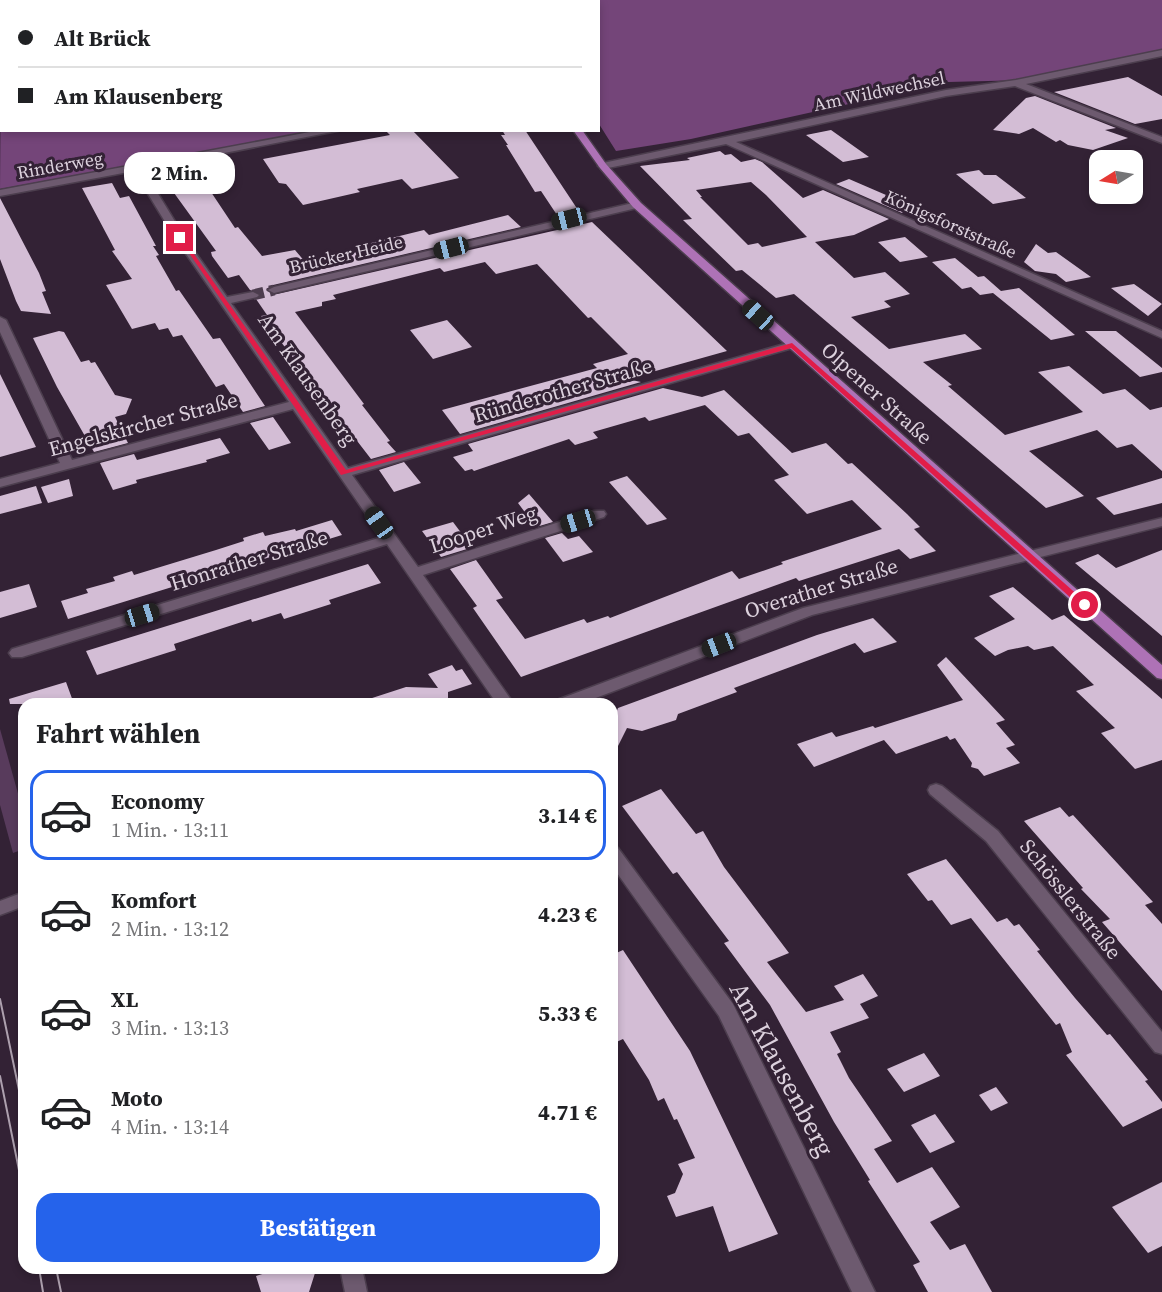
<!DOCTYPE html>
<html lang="de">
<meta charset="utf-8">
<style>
:root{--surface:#fff;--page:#f2f2f2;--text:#202124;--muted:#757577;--line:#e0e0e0;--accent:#2563eb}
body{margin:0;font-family:"Source Serif 4",serif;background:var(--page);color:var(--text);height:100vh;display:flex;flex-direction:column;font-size:22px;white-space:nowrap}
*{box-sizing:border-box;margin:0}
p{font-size:20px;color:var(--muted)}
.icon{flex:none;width:33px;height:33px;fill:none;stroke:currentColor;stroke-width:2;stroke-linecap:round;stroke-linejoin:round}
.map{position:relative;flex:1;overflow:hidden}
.panel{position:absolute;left:18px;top:698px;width:600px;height:576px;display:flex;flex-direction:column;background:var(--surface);border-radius:18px;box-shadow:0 3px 9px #0003}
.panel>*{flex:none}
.top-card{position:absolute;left:0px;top:0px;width:600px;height:132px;box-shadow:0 3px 9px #0003;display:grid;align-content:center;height:132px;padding:0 18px;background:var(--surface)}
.needle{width:39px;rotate:259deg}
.fabs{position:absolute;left:1089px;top:150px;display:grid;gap:12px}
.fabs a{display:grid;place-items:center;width:54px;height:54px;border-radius:12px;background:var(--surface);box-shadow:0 3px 9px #0003;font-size:30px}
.end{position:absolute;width:27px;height:27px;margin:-14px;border:8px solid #e11d48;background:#fff;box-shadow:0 0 0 3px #fff}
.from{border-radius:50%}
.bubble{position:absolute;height:42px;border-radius:18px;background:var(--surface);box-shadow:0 3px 9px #0003;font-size:20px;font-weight:700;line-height:42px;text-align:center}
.car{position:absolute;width:18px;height:36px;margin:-18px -9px;border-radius:8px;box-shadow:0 0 4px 2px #0007;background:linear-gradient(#222 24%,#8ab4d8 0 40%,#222 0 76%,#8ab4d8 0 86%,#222 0)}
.top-card b{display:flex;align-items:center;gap:21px;height:57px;font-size:22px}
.top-card b+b{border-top:2px solid var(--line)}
.top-card i{width:15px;height:15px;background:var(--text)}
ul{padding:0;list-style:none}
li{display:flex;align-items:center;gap:18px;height:90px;margin:0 12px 9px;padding:0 6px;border:3px solid transparent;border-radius:18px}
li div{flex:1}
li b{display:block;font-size:22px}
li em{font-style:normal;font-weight:700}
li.active{border-color:var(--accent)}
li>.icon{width:54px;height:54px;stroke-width:1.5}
h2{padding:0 18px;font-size:27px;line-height:72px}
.cta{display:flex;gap:12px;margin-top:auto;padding:12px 18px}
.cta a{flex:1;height:69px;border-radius:18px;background:var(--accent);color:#fff;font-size:24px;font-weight:700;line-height:69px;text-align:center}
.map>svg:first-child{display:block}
.green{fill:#583b5c}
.forest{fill:#744579}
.building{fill:#d3bdd5;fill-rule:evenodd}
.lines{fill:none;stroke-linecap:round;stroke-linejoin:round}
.minor-tunnel{stroke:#4c3c4e;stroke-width:11;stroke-dasharray:11 6;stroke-linecap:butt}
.minor-casing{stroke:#4c3e4e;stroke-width:3}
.primary-casing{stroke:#4c3e4e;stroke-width:3}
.motorway-casing{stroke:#4c3e4e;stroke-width:3}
.minor{fill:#6d5a6f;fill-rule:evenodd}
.primary{fill:#ae72b6;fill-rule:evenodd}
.motorway{fill:#da82e5;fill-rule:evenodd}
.tram{stroke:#ada0ae;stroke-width:2}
.route{fill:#e11d48}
.labels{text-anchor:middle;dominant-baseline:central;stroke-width:6;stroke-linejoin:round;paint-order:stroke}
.far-street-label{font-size:18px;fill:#dcd1dd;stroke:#332235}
.street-label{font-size:21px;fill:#dcd1dd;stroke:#332235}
.near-street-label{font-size:26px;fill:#dcd1dd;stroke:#332235}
</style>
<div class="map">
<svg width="1162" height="1292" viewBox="0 0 1162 1292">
<rect width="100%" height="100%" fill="#332235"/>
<path class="green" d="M 0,729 L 24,815 L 24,849 L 13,853 L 0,805 Z"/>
<path class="forest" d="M 70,0 L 457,0 L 458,1 L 68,1 Z
M 511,0 L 1162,0 L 1162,53 L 1024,80 L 948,82 L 691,139 L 616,151 L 599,124 L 598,2 Z
M 1,46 L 2,130 L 315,131 L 0,189 Z"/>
<path class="building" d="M 1128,77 L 1162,96 L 1162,119 L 1135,124 L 1054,92 Z
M 1035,96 L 1116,128 L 1105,130 L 1128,138 L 1093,150 L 1068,145 L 1060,140 L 1056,142 L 1033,128 L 1019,134 L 993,130 L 1026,98 Z
M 385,130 L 412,130 L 459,178 L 412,189 L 402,179 L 357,189 L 360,192 L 303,205 L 286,184 L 279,183 L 263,159 L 390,135 Z
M 502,130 L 525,130 L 580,213 L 559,218 L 541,191 L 535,192 L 506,145 L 508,145 L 501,135 L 505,135 Z
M 831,130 L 869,157 L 843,162 L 806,135 Z
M 720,151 L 725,155 L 731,154 L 741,162 L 755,159 L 762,162 L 803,198 L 823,190 L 889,219 L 854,235 L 815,242 L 854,278 L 885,272 L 910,294 L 884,301 L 891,307 L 851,317 L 889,349 L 965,334 L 982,349 L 923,362 L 952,385 L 948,386 L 1005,435 L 1083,412 L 1038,372 L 1069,366 L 1103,394 L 1125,389 L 1150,410 L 1162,407 L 1162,471 L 1132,444 L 1117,448 L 1097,430 L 1029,451 L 1084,496 L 1046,508 L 794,294 L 776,298 L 742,270 L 736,271 L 683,220 L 692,219 L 640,166 L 690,160 L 687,158 ZM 751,182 L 766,195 L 807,237 L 762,247 L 758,243 L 748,245 L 700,197 L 702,197 L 696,190 Z
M 979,170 L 984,175 L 996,175 L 1026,198 L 993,204 L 956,174 Z
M 849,179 L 893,198 L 897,196 L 919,205 L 902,213 L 836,184 Z
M 203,180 L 235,228 L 238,227 L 262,256 L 295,250 L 306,263 L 367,250 L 363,245 L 424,230 L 429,235 L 508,215 L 521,227 L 273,285 L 266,289 L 273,295 L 592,222 L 727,351 L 627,379 L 641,382 L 460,434 L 442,410 L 597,368 L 593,364 L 628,354 L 591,317 L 588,318 L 537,264 L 496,274 L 485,262 L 444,272 L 440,268 L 333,295 L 336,299 L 322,302 L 322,306 L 295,312 L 364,404 L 362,405 L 390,441 L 387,442 L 396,452 L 371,459 L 261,316 L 267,315 L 256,299 L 261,297 L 260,293 L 250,290 L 239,275 L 228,278 L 212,256 L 211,252 L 216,251 L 169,186 Z
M 112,183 L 120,198 L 129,196 L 156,246 L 153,246 L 159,255 L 156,256 L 176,291 L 179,290 L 213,339 L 220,338 L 265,406 L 243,412 L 224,384 L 216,387 L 182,335 L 173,337 L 168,328 L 159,330 L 155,323 L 132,329 L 106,285 L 132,279 L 112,251 L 115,250 L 82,188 Z
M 0,198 L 39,273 L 46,291 L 42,292 L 51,314 L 21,311 L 16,301 L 0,259 Z
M 905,237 L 928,257 L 900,262 L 878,242 Z
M 1036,244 L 1048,253 L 1056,252 L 1091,277 L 1066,282 L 1056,274 L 1035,271 L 1024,262 Z
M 955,258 L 978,277 L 984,276 L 1001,291 L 1019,288 L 1075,335 L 1051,340 L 993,293 L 980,295 L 971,287 L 962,289 L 932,262 Z
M 1134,284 L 1162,304 L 1148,316 L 1111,288 Z
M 447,320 L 472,347 L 433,359 L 410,330 Z
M 59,331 L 64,332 L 81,362 L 89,360 L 91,363 L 95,362 L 115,395 L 132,399 L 126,414 L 115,417 L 128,443 L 94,452 L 57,387 L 33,338 Z
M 1085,331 L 1116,331 L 1162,368 L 1162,372 L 1140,377 Z
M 0,374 L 36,447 L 0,457 Z
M 663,388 L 702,397 L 724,390 L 792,453 L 826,443 L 848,464 L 852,463 L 907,514 L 920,527 L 914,529 L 936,551 L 910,559 L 899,549 L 799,581 L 796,578 L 521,677 L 473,608 L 477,606 L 450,569 L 476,560 L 503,598 L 496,600 L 525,639 L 584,619 L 587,623 L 608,616 L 610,618 L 732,571 L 739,579 L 783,564 L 781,562 L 882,529 L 852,500 L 807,514 L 774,480 L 789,475 L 749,433 L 738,436 L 705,405 L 649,421 L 645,417 L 593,432 L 598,438 L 575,445 L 569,439 L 474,471 L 472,469 L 465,471 L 453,457 L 473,451 L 468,444 Z
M 273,417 L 291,443 L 269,450 L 250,423 Z
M 220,438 L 230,453 L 206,460 L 207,462 L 136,480 L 137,483 L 113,490 L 100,463 L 134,454 L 137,460 Z
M 404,462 L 421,483 L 394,492 L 379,470 Z
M 627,476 L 667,519 L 647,525 L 609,482 Z
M 1162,478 L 1162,503 L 1114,515 L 1096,498 Z
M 69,479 L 73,496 L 48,503 L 41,487 Z
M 36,486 L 42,503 L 0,514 L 0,496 Z
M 529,494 L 553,522 L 536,527 L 518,503 Z
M 332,520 L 342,535 L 68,619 L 61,601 L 88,593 L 86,589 L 115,581 L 113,577 L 132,571 L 134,575 L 216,550 L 244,541 L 243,538 L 263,532 L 265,536 L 295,529 L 296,531 Z
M 453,522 L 468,542 L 463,544 L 467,549 L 441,557 L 422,531 Z
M 562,533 L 568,539 L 579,536 L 593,552 L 563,562 L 545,538 Z
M 1162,550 L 1162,636 L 1075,563 L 1098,554 L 1116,568 Z
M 368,564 L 381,583 L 329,600 L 331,604 L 284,619 L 281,613 L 252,622 L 251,619 L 174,644 L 176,650 L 97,675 L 86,651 Z
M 29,584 L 37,607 L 0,618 L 0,592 Z
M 1013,587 L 1052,620 L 1064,615 L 1162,699 L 1162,760 L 1135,769 L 1101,733 L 1115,728 L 1076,691 L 1094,685 L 1053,646 L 1034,650 L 1028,646 L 1008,650 L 995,656 L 974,638 L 1015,619 L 989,596 Z
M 873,618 L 897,642 L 864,653 L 855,643 L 734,688 L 737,692 L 678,714 L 676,720 L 642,731 L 627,728 L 612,758 L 612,715 L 616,713 L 618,708 L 817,635 Z
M 946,657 L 1005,720 L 996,723 L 1015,745 L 1006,748 L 1020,763 L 984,776 L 978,769 L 971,767 L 972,763 L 955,738 L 950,740 L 947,736 L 896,754 L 884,740 L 814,767 L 797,744 L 832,732 L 836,737 L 873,726 L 875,728 L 963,700 L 937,665 Z
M 452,665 L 456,671 L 462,669 L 472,684 L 448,692 L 448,704 L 366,704 L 366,700 L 406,687 L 438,688 L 428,674 Z
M 66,682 L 74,704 L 10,704 L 9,699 Z
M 661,789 L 696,834 L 703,831 L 724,867 L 789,953 L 767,962 L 806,1012 L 844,1000 L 834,986 L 863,974 L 878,996 L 860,1004 L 869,1018 L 830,1032 L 841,1052 L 837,1054 L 849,1078 L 892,1141 L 874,1149 L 897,1183 L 932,1167 L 960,1207 L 930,1222 L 950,1250 L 965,1244 L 992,1292 L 928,1292 L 913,1265 L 920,1262 L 868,1181 L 870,1180 L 834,1122 L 770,1005 L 724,943 L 729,941 L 677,872 L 673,874 L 622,806 Z
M 1060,807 L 1069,817 L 1073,815 L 1153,902 L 1145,905 L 1162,924 L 1162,991 L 1102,922 L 1110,919 L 1081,889 L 1083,888 L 1024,821 Z
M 946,859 L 997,922 L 1007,918 L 1014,926 L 1019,924 L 1040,950 L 1037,951 L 1075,998 L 1107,1035 L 1110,1034 L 1148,1080 L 1145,1081 L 1162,1102 L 1162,1108 L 1123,1127 L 1066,1055 L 1072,1052 L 1060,1023 L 1056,1025 L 971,918 L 951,925 L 932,900 L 928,901 L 907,874 Z
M 623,950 L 690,1051 L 778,1234 L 729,1252 L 713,1206 L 676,1217 L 667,1196 L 675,1193 L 683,1174 L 678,1164 L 695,1158 L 677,1119 L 674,1120 L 664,1098 L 658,1101 L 649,1080 L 623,1039 L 612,1044 L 612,955 Z
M 924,1053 L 940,1076 L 904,1092 L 887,1069 Z
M 996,1087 L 1008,1103 L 991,1111 L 979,1095 Z
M 935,1114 L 955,1142 L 930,1153 L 911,1125 Z
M 1162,1182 L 1162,1246 L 1148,1253 L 1112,1207 Z
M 281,1268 L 307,1268 L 315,1273 L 309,1292 L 261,1292 L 256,1276 Z"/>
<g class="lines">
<path class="minor-tunnel" d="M 253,295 L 274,290"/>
<g class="minor-casing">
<path id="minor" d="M 1162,50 L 1162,56 L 1026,84 L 1162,137 L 1162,143 L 1015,86 L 946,96 L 736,142 L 1162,331 L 1162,338 L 726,144 L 603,169 L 598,166 L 603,163 L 946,90 L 1016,80 Z
M 320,130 L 342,130 L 143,169 L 185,238 L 227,297 L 253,292 L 259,295 L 257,297 L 231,303 L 348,468 L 788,343 L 796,343 L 798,345 L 796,347 L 352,475 L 418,567 L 594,511 L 604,511 L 606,514 L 604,517 L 423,575 L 514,704 L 497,704 L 387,544 L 22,657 L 12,657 L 9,653 L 12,649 L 382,537 L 293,409 L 0,487 L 0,479 L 60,463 L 0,332 L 0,317 L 6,320 L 72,460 L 289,402 L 175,238 L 134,171 L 0,196 L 0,190 Z
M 637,202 L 642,205 L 641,207 L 274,293 L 268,290 L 274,287 Z
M 1162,518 L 1162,526 L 812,615 L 580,704 L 555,704 L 557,700 L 803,608 Z
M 936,784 L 942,786 L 998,831 L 1162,1032 L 1162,1054 L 1155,1052 L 986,841 L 930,794 L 928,790 L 930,786 Z
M 612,846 L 618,848 L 733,1004 L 875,1292 L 852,1292 L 719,1016 L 612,866 Z
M 24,892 L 24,906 L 0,915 L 0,901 Z
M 340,1268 L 362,1268 L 367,1292 L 345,1292 Z"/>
</g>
<g class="primary-casing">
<path id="primary" d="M 479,0 L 487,0 L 488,2 L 480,2 Z
M 573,130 L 582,130 L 606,164 L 641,203 L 1162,665 L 1162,679 L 1157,678 L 633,207 L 600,168 Z"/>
</g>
<g class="motorway-casing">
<path id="motorway" d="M 11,0 L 21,0 L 10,2 Z
M 34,0 L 44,0 L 33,2 Z
M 49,0 L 59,0 L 48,2 Z
M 2,4 L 2,10 L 0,11 L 0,5 Z
M 2,22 L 2,29 L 0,29 L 0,23 Z"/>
</g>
<use href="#minor" class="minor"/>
<use href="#primary" class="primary"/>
<use href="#motorway" class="motorway"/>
<path class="tram" d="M 0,999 L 24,1114
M 0,1076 L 24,1195
M 39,1268 L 43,1292
M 56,1268 L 61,1292"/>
</g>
<path class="route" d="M 178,237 L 182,237 L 346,470 L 792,343 L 1089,605 L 1081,607 L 791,348 L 341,475 Z"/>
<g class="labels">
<g class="far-street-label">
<text transform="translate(879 91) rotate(-12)">Am Wildwechsel</text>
<text transform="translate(60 165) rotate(-10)">Rinderweg</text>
<text transform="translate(951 224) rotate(24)">Königsforststraße</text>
<text transform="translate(346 254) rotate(-13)">Brücker Heide</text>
</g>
<g class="street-label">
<text transform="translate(308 379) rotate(55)">Am Klausenberg</text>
<text transform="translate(563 390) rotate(-16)">Ründerother Straße</text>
<text transform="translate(877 393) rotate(42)">Olpener Straße</text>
<text transform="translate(143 424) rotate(-15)">Engelskircher Straße</text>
<text transform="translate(483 529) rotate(-18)">Looper Weg</text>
<text transform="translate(249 560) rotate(-17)">Honrather Straße</text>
<text transform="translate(821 588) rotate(-17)">Overather Straße</text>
<text transform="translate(1071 899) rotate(51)">Schösslerstraße</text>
</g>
<g class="near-street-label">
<text transform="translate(782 1069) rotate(62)">Am Klausenberg</text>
</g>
</g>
</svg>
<div class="fabs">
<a><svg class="needle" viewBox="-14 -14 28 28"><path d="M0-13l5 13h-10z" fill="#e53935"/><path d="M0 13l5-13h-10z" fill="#757577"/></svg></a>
</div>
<i class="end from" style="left:1085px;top:605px"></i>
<i class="end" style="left:180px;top:238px"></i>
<div class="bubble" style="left:124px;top:152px;width:111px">2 Min.</div>
<i class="car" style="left:569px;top:219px;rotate:256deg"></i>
<i class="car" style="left:451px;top:248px;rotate:256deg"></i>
<i class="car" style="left:758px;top:315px;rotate:312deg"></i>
<i class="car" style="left:578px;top:521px;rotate:253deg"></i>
<i class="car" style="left:379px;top:523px;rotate:325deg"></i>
<i class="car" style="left:142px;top:615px;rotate:73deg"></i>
<i class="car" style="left:719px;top:645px;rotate:249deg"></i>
<div class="top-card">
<b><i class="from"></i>Alt Brück</b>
<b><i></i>Am Klausenberg</b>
</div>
<section class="panel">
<h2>Fahrt wählen</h2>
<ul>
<li class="active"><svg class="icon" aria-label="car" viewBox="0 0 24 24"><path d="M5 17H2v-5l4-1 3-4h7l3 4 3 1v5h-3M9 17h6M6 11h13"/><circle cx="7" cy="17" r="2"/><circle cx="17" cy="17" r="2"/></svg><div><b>Economy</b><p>1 Min. · 13:11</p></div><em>3.14 €</em></li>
<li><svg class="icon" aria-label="car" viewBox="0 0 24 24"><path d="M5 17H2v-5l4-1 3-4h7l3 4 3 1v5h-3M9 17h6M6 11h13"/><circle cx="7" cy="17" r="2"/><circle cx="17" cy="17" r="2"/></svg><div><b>Komfort</b><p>2 Min. · 13:12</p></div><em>4.23 €</em></li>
<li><svg class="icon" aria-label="car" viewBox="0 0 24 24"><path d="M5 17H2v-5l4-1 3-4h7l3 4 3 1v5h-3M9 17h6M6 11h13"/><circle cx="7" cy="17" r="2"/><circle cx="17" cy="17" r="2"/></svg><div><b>XL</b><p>3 Min. · 13:13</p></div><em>5.33 €</em></li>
<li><svg class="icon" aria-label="car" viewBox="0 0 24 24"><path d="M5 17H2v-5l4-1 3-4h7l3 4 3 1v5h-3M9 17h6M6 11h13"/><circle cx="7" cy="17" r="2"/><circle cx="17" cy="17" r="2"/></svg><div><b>Moto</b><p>4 Min. · 13:14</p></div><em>4.71 €</em></li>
</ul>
<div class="cta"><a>Bestätigen</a></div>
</section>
</div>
